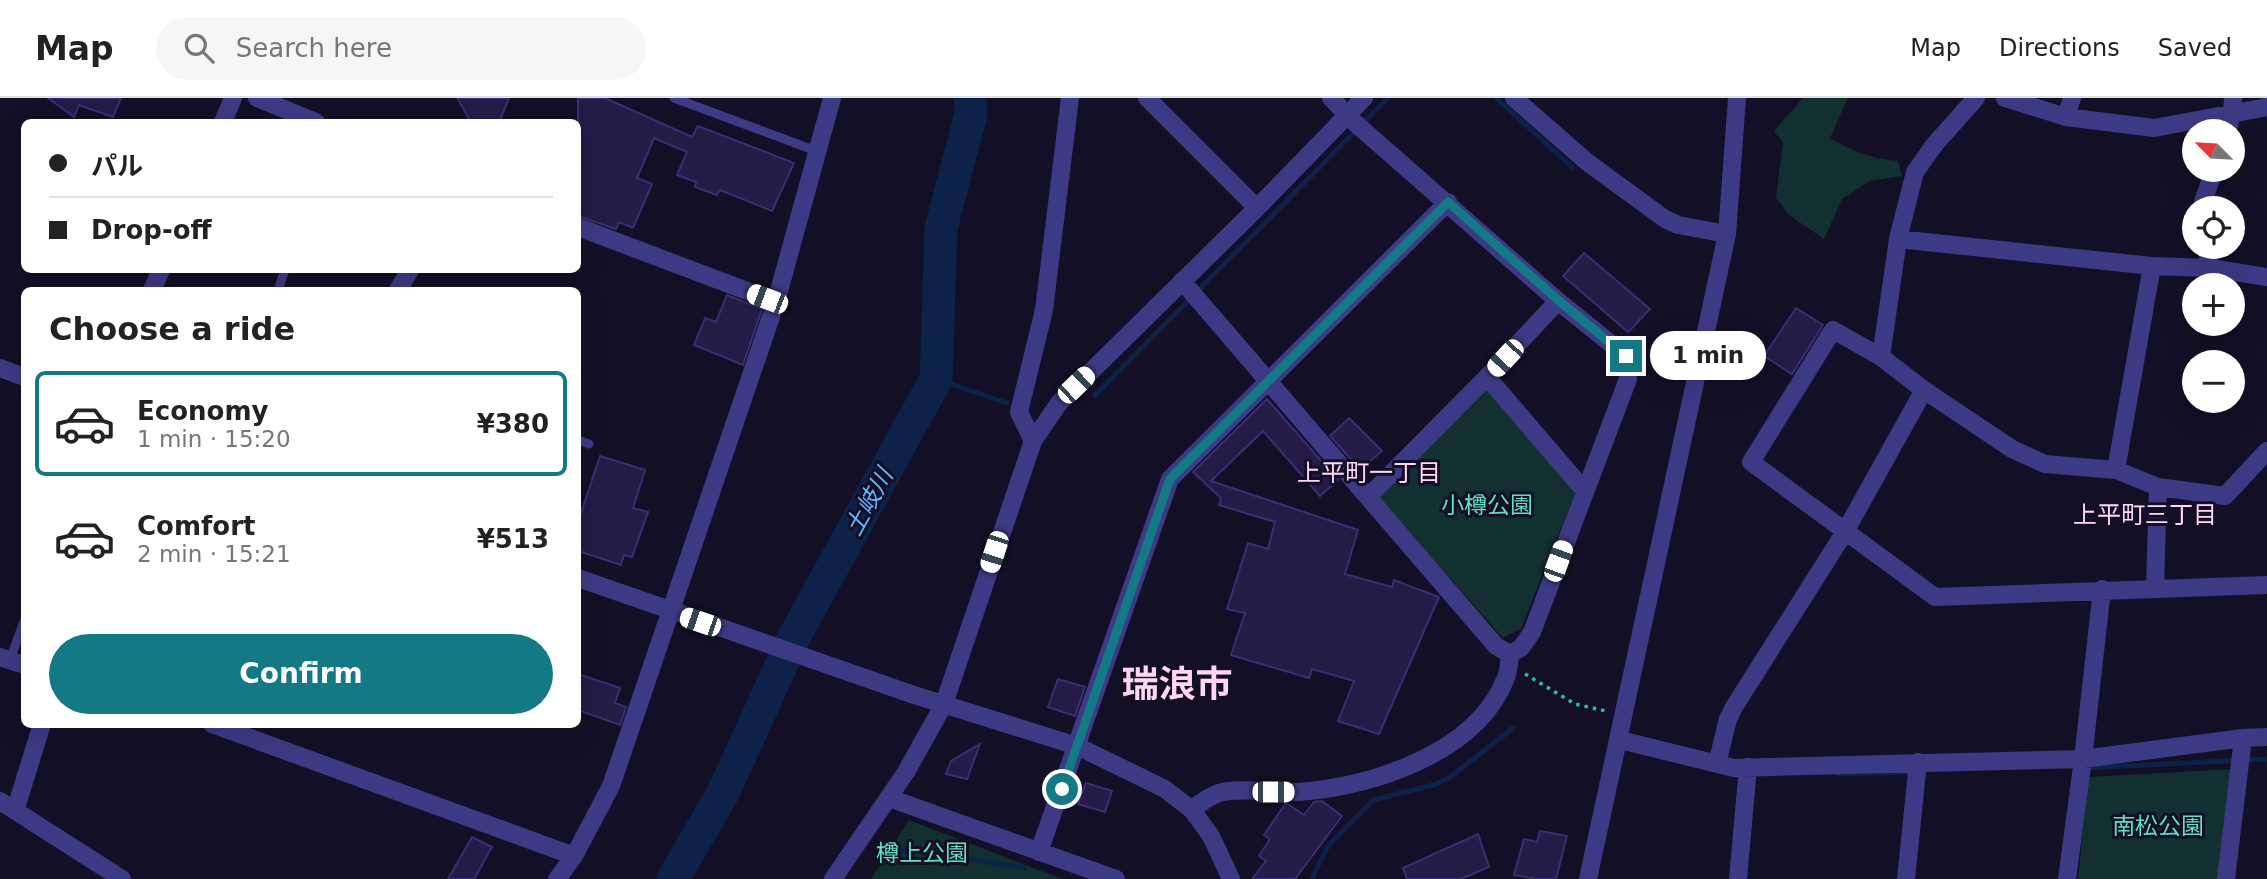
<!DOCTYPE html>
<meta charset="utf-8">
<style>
:root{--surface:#fff;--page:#f6f6f6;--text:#222;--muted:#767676;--line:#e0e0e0;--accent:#137a85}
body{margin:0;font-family:"DejaVu Sans","Noto Sans JP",sans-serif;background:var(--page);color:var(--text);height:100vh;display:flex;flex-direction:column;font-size:26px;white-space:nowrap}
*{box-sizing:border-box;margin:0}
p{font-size:23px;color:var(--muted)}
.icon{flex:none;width:38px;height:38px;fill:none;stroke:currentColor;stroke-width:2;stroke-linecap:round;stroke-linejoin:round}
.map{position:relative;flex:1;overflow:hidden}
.drawer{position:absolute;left:21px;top:189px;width:560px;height:441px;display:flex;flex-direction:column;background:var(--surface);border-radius:10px;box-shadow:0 7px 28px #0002}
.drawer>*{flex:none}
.banner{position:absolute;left:21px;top:21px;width:560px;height:154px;border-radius:10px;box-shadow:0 7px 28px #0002;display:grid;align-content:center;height:154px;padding:0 28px;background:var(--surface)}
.needle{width:46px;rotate:294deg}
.fabs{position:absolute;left:2182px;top:21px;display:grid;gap:14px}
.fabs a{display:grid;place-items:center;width:63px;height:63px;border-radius:50%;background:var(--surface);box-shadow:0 7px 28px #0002;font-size:35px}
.end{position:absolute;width:32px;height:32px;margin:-16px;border:9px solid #137a85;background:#fff;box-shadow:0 0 0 4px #fff}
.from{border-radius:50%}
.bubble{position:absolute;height:49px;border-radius:24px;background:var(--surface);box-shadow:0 7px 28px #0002;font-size:23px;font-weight:700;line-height:49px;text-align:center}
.car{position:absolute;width:21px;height:42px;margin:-21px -10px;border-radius:9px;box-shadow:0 0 5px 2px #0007;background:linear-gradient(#fff 24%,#345 0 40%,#fff 0 76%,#345 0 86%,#fff 0)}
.banner b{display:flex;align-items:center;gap:24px;height:66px;font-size:26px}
.banner b+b{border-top:2px solid var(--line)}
.banner i{width:18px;height:18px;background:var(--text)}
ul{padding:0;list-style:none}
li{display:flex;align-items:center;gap:21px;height:105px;margin:0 14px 10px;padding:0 14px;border:4px solid transparent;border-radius:10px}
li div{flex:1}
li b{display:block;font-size:26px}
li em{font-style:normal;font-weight:700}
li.active{border-color:var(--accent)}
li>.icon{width:63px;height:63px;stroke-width:1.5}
h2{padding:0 28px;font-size:32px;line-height:84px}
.primary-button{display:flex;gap:14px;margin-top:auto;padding:14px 28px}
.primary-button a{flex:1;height:80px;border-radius:42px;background:var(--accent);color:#fff;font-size:28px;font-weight:700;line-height:80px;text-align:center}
header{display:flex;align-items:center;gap:42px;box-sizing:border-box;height:98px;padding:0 35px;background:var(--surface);border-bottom:2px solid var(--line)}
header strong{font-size:33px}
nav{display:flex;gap:38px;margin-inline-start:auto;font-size:24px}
.search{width:490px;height:63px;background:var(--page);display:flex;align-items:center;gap:18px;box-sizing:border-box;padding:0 24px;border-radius:38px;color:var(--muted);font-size:26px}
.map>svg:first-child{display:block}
.green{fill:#12302f}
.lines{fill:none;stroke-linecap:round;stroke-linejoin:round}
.stream{stroke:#0c2248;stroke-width:5}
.river{stroke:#0c2248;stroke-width:33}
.building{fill:#241b47;stroke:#3b2d73;stroke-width:2}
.path{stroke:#2fb8b0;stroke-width:3.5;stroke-dasharray:3.5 5;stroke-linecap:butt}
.service{stroke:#3d3a85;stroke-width:9}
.minor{stroke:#3d3a85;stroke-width:18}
.tertiary{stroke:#3d3a85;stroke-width:18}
.route{stroke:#137a85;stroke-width:9}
.labels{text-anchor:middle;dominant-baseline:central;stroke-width:6;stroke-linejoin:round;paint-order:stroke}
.park-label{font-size:23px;fill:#5fe0c0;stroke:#130f26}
.neighbourhood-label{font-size:24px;fill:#ffd6f0;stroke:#130f26}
.water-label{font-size:24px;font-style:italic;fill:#62b6ff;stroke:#130f26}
.town-label{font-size:37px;font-weight:bold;fill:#ffd6f0;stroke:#130f26}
</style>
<header>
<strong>Map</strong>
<div class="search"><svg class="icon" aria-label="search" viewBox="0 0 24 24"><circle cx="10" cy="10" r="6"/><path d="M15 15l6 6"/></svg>Search here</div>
<nav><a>Map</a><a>Directions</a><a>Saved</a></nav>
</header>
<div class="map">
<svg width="2267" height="781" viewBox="0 0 2267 781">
<rect width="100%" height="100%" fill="#130f26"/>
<path class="green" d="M 1803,0 L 1848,0 L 1830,40 C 1852,53 1872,61 1898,63 L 1902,78 L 1870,83 L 1842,101 L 1824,141 L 1789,117 L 1776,100 L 1783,45 L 1774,33 Z
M 1487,291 L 1576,392 L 1521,531 L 1503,540 L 1377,398 Z
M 2233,671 L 2221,781 L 2078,781 L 2088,679 Z
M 909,722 L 1062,781 L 871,781 Z"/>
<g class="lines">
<path class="stream" d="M 1496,0 L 1572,69
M 936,281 L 1007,305
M 1095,297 L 1388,0
M 2085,670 L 2267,661
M 1837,676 L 1914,674
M 891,752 L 921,753 L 1024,770
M 1313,781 L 1313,778 L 1328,748 L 1373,702 L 1433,687 L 1449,680 L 1513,630"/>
<path class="river" d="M 673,781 L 723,695 L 794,539 L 936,281 L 941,130 L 971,16 L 970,0"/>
</g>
<path class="building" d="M 48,0 L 121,0 L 113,19 L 79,7 L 74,19 Z
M 457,0 L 509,0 L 500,22 L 494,24 L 471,24 Z
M 578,0 L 605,0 L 692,39 L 698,28 L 794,65 L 772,113 L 720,92 L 717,97 L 695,89 L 696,84 L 677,77 L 687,54 L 654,40 L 637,80 L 652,86 L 633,130 L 619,124 L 616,131 L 578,118 Z
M 1584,155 L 1650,211 L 1628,234 L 1563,178 Z
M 727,197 L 762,211 L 743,267 L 694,247 L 705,220 L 716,224 Z
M 1796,210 L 1823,227 L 1792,276 L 1764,258 Z
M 1267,301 L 1338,382 L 1320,398 L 1263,333 L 1211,383 L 1358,432 L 1345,476 L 1392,489 L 1394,482 L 1439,499 L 1379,636 L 1338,623 L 1354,583 L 1312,571 L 1309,580 L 1231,557 L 1245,515 L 1227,511 L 1248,445 L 1268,451 L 1275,424 L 1219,407 L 1221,400 L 1193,374 Z
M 1349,320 L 1382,353 L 1362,370 L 1357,365 L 1355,366 L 1330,338 Z
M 600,358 L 645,372 L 633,410 L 648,414 L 632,459 L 624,457 L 621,467 L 578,453 L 578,424 Z
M 578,576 L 620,590 L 615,605 L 626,609 L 620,627 L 578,612 Z
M 1058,581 L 1085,589 L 1075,618 L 1048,609 Z
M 980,646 L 967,681 L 946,676 L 951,663 Z
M 1086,685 L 1112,693 L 1105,714 L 1078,706 Z
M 1322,703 L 1342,718 L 1295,781 L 1252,781 L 1266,763 L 1259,758 L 1270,741 L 1264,737 L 1286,705 L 1304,717 L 1314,704 Z
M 1540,733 L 1567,738 L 1556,781 L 1538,781 L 1514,777 L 1524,741 L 1537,744 Z
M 1478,736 L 1489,769 L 1461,781 L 1407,781 L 1403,770 Z
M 472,739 L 492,749 L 474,781 L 448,781 Z"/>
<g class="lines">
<path class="path" d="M 1525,576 L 1575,606 L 1606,613"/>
<path class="service" d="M 674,0 L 819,54
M 278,192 L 285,172
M 578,342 L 589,346
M 10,562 L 24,523"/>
<path class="minor" d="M 257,0 L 316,24
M 1147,0 L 1257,110
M 1331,0 L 1354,24 L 1558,203 L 1626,258 L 1628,281 L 1532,534 L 1521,550 L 1510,556
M 1514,0 L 1587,64 L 1665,121 L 1678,127 L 1727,136
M 2005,0 L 2066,19 L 2154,30 L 2267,9
M 2066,19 L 2072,0
M 223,24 L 233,0
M 2227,33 L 2232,17 L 2233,0
M 2201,110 L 2214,72
M 578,129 L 776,204
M 1898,141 L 2152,168 L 2210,170 L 2267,179
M 2207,149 L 2210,170
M 1182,183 L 1496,548 L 1510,556
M 152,192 L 161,172
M 398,192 L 410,172
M 1881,259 L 1898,141 L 1915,74 L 1935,46 L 1976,0
M 1487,279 L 1584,392
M 1033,343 L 1059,305 L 1257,110 L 1364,0
M 1033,343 L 1019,314 L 1044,212 L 1070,0
M 2267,353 L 2225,398 L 2158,389 L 2116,372 L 2045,366 L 2012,351 L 1924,292 L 1881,259 L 1833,232 L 1751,364 L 1935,499 L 2267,487
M 2116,372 L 2152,168
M 1368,399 L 1487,279 L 1558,203
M 2155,490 L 2158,389
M 0,559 L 24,567
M 212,626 L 574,758
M 1620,642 L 1734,670 L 2083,661 L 2243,640 L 2267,639
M 1717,666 L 1728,621 L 1734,609 L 1846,432 L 1924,292
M 889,700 L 1116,781
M 0,703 L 122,781
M 1192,712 C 1200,705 1208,699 1219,695 C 1237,689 1277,695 1299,694 C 1372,688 1475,656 1505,582 C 1509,575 1509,564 1510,556
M 15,713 L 42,626
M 1039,754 L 1170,381 L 1448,104
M 557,781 L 574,758 L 611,688 L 776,204 L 832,0
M 1738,781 L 1748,669
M 1906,781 L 1918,664
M 2067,781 L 2083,661 L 2102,491
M 2226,781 L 2243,640"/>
<path class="tertiary" d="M 0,270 L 24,279
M 578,480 L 914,597 L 1077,648 L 1165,691 L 1192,712 L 1211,738 L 1231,781
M 833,781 L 906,674 L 944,606 L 1033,343
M 1588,781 L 1727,136 L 1737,0"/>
</g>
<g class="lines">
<path class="route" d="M 1062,691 L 1170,381 L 1448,104 L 1558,202 L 1626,258"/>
</g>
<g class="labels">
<g class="park-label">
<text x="1487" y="407">小樽公園</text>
<text x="2158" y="728">南松公園</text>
<text x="922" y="755">樽上公園</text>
</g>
<g class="neighbourhood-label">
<text x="1369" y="375">上平町一丁目</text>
<text x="2145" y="417">上平町三丁目</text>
</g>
<g class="water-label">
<text transform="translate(869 404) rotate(-61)">土岐川</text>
</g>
<g class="town-label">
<text x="1177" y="586">瑞浪市</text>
</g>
</g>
</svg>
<div class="fabs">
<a><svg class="needle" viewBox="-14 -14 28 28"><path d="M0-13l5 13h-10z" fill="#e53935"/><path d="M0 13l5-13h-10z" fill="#767676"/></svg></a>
<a><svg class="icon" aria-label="locate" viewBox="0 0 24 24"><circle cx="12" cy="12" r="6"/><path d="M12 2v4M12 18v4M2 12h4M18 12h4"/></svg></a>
<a>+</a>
<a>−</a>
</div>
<i class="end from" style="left:1062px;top:691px"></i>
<i class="end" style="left:1626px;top:258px"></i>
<div class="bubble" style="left:1650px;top:233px;width:116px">1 min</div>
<i class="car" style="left:767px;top:201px;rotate:291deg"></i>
<i class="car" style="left:1505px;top:260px;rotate:223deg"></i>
<i class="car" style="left:1076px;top:287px;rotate:46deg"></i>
<i class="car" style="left:994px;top:454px;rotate:198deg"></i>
<i class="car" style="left:1558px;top:463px;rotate:20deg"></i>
<i class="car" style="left:700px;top:524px;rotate:289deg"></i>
<i class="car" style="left:1273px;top:694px;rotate:90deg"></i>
<div class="banner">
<b><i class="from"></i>パル</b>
<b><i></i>Drop-off</b>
</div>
<section class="drawer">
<h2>Choose a ride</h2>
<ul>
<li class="active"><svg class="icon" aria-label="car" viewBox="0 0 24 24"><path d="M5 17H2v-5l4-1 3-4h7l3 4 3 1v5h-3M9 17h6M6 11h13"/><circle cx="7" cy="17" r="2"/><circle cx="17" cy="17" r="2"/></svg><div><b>Economy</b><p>1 min · 15:20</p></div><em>¥380</em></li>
<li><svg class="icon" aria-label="car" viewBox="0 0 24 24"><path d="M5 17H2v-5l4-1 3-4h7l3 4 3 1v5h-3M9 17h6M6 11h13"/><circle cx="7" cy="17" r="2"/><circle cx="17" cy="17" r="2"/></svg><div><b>Comfort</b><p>2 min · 15:21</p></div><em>¥513</em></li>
</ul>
<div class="primary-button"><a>Confirm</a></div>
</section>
</div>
